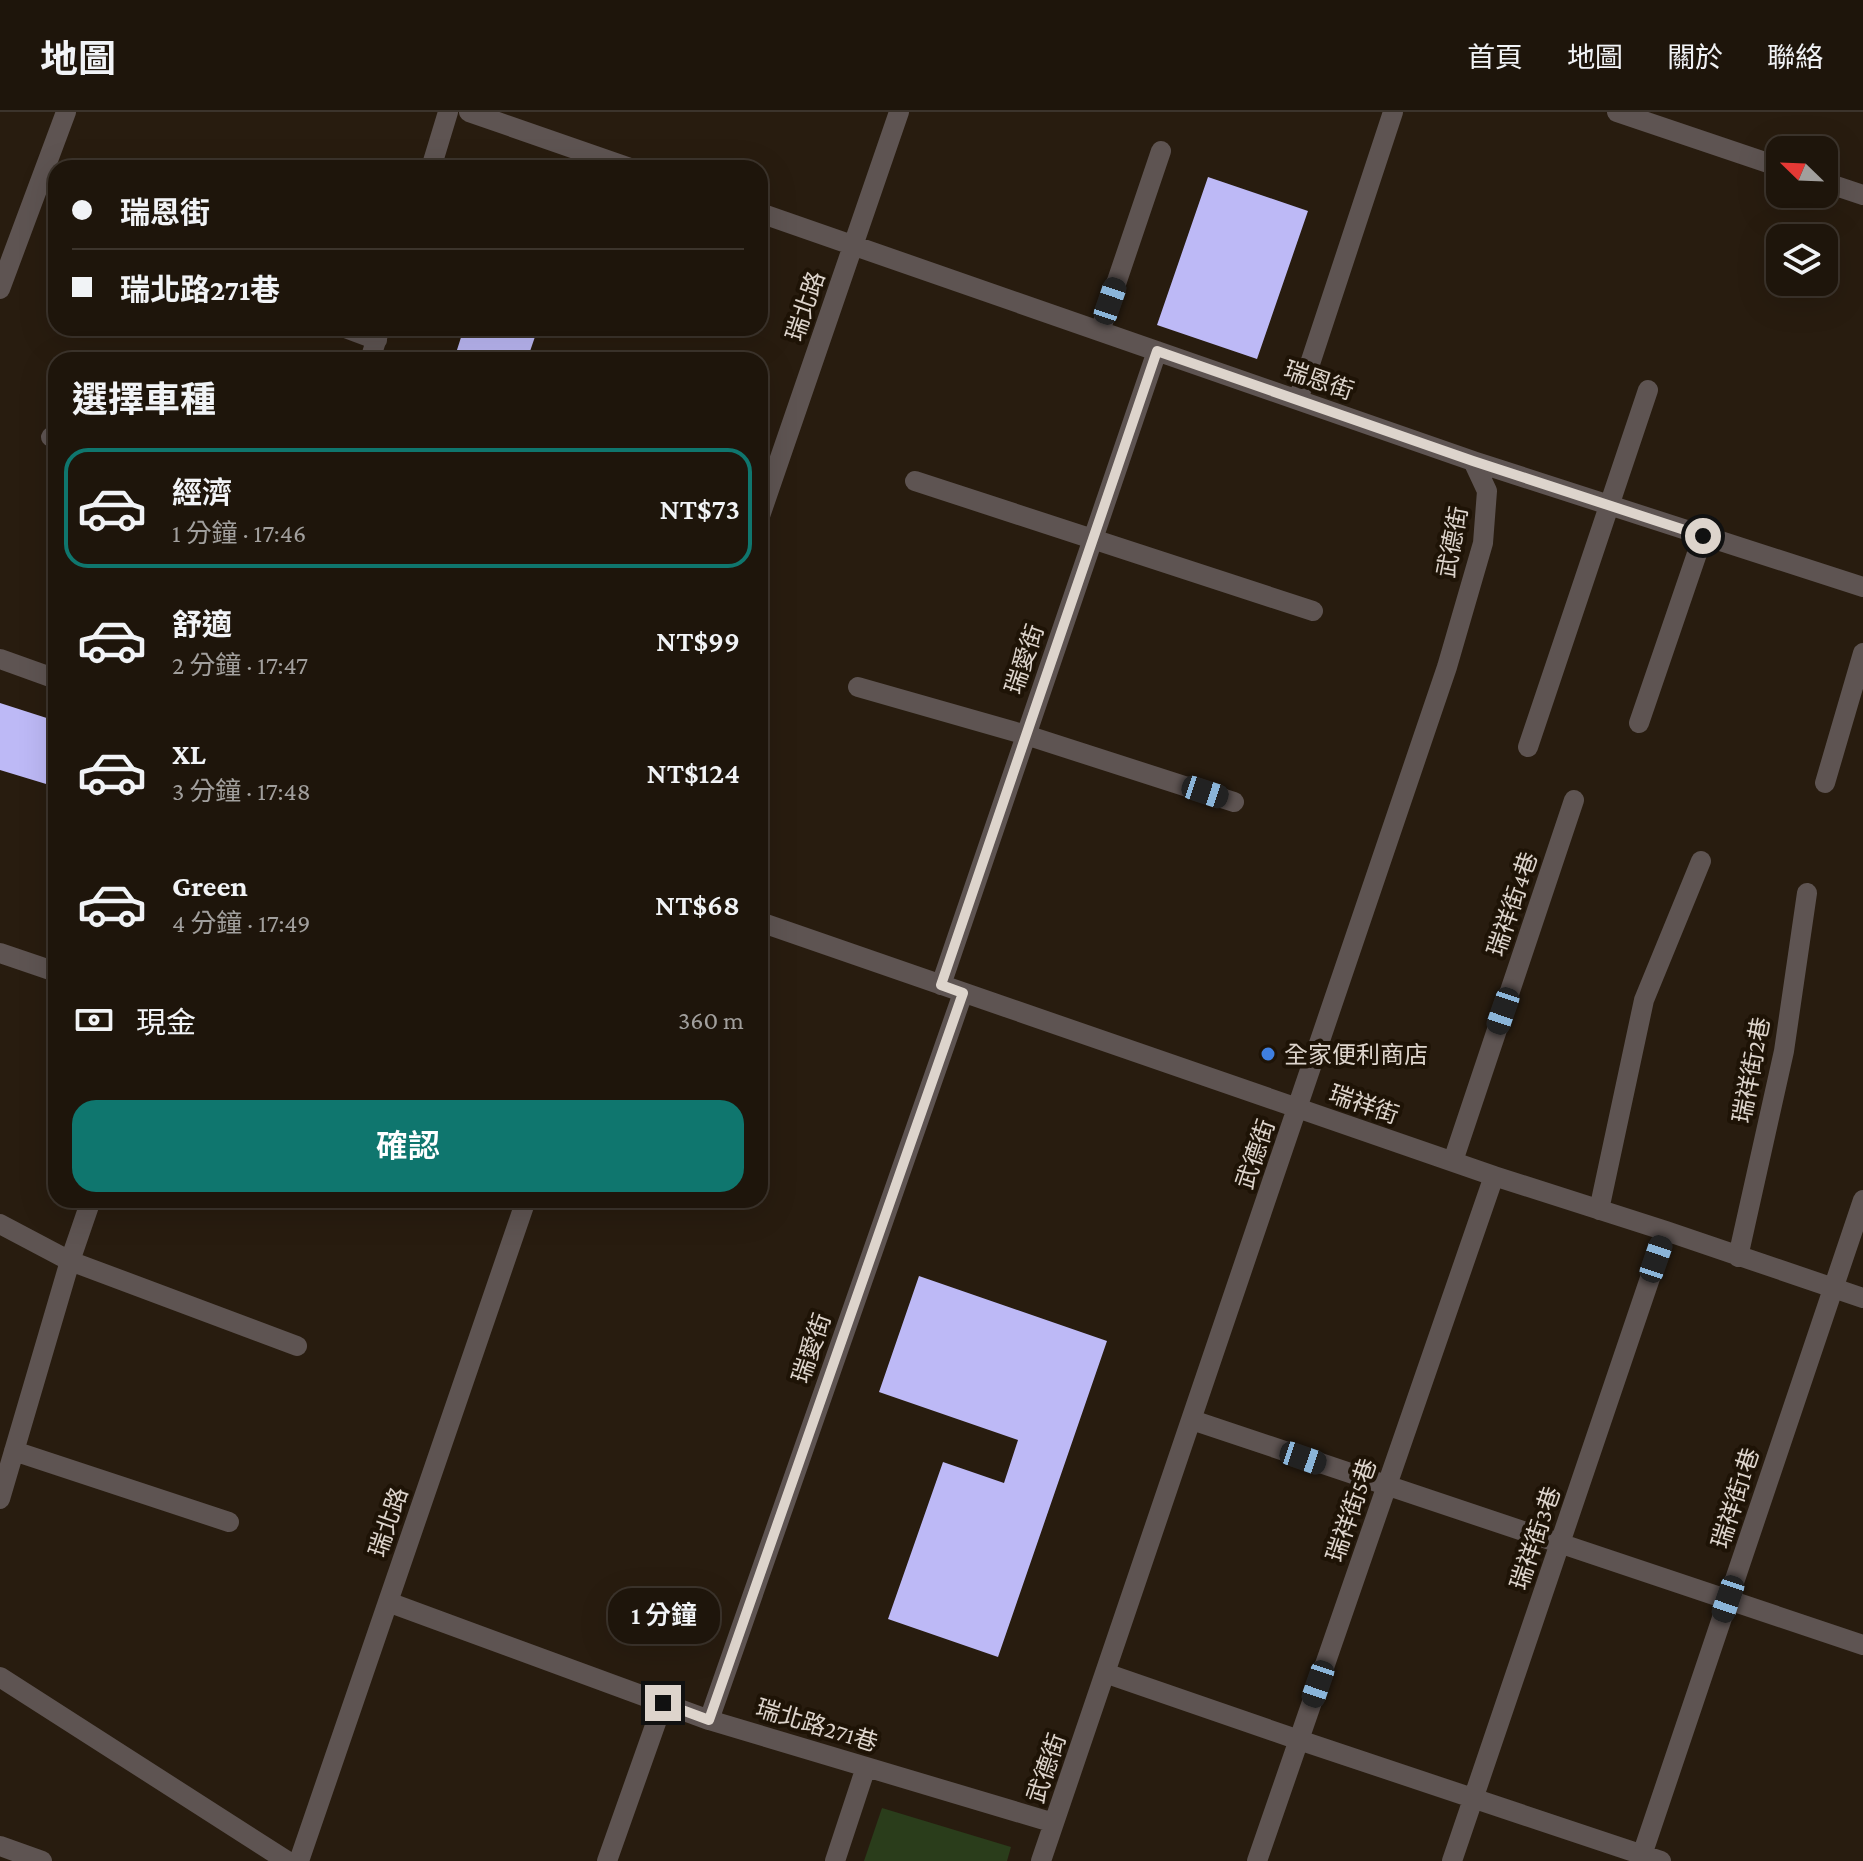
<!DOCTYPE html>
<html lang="zh-TW">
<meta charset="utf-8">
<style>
:root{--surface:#1e150b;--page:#2b2219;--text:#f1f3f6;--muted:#a19f9d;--line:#3c342c;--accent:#0f766e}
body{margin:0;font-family:"Crimson Pro","Noto Sans TC",serif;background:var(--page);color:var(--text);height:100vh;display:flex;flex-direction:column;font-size:30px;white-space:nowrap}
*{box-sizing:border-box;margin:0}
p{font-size:26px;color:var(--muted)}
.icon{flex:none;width:44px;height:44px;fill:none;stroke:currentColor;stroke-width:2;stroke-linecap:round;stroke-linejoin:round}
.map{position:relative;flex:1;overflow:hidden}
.panel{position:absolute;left:48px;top:240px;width:720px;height:856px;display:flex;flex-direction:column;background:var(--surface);border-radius:24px;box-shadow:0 8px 32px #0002,0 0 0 2px var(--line)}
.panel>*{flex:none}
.banner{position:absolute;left:48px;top:48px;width:720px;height:176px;border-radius:24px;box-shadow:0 8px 32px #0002,0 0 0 2px var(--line);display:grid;align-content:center;height:176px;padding:0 24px;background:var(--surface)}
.needle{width:52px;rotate:293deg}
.controls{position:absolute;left:1766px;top:24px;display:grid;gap:16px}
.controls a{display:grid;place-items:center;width:72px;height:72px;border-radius:16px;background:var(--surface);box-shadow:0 8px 32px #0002,0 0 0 2px var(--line);font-size:40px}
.end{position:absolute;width:36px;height:36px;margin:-18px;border:10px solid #ddd4cc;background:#111;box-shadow:0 0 0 4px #111}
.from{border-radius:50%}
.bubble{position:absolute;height:56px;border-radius:24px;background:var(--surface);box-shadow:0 8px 32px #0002,0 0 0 2px var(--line);font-size:26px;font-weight:600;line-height:56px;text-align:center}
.car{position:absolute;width:24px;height:48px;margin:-24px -12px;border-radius:10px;box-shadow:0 0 6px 2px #0007;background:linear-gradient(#222 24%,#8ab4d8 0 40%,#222 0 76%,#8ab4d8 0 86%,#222 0)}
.banner b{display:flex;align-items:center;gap:28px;height:76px;font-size:30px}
.banner b+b{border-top:2px solid var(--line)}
.banner i{width:20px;height:20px;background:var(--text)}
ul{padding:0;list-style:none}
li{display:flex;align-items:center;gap:24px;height:120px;margin:0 16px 12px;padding:0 8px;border:4px solid transparent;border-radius:24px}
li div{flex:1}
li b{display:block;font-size:30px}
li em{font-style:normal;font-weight:600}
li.on{border-color:var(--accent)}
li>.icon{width:72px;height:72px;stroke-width:1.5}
h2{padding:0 24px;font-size:36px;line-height:96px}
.pay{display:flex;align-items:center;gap:20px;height:88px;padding:0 24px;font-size:30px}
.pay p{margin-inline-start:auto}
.button{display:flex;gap:16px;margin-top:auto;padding:16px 24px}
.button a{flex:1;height:92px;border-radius:24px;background:var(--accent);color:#fff;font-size:32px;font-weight:600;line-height:92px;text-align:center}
header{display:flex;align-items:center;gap:48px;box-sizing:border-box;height:112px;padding:0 40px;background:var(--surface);border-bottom:2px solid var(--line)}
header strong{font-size:38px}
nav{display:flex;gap:44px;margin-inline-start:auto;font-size:28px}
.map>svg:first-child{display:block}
.green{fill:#2a3d1b}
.building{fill:#bdb9f6}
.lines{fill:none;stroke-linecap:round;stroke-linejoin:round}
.street{stroke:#5e5452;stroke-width:20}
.route{stroke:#ddd4cc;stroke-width:10}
.shop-dot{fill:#3f7fe0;stroke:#1e1306;stroke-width:3}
.labels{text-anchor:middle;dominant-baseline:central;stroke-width:8;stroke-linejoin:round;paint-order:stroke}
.street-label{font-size:24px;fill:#ddd4cc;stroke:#1e1306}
.poi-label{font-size:24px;fill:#ddd4cc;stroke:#1e1306;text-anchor:start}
</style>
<header>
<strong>地圖</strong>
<nav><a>首頁</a><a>地圖</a><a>關於</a><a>聯絡</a></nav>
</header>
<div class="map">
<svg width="1863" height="1749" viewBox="0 0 1863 1749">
<rect width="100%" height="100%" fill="#281c0f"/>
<path class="green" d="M 882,1696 L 1011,1735 L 1007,1749 L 864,1749 Z"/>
<path class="building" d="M 1208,65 L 1308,99 L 1257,247 L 1157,213 Z
M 464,216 L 538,216 L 527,248 L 476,248 L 456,241 Z
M 0,591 L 56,609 L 56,675 L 0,658 Z
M 919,1164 L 1107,1229 L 998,1545 L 888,1507 L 943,1350 L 1004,1371 L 1018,1328 L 879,1280 Z"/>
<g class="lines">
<path class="street" d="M 469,0 L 630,56
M 1617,0 L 1780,55
M 431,56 L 448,0
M 1824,70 L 1863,83
M 760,101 L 1473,349 L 1863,475
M 0,177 L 66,0
M 345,216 L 377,228
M 1100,219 L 1161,39
M 370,248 L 380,216
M 1298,288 L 1393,0
M 51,325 L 56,326
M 915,369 L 1313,499
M 760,404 L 899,0
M 0,547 L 56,567
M 858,575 L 1026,623 L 1234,690
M 1639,611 L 1703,424
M 1528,635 L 1648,278
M 1825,671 L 1863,541
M 760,810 L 1494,1064 L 1666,1119 L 1863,1186
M 0,841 L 56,860
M 941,873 L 1157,239
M 1453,1049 L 1574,688
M 1599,1098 L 1644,888 L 1701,749
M 0,1112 L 70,1149 L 297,1234
M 1738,1145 L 1784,939 L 1807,781
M 1192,1308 L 1863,1533
M 14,1339 L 229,1410
M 0,1387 L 70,1149 L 91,1088
M 388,1490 L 709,1608 L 1054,1711
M 1105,1561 L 1299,1628 L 1661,1749
M 0,1565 L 287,1749
M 709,1608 L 963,881
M 0,1734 L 42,1749
M 299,1749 L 526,1088
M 607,1749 L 663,1591
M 835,1749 L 866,1655
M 1041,1749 L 1447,555 L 1483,431 L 1487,379 L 1473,349
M 1257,1749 L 1494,1064
M 1452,1749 L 1666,1119
M 1640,1749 L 1863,1088"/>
</g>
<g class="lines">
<path class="route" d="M 663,1591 L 709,1608 L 963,881 L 941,873 L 1157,239 L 1473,349 L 1703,424"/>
</g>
<circle class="shop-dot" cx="1268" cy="942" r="8"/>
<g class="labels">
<g class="street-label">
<text transform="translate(805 194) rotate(-71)">瑞北路</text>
<text transform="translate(1319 268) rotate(19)">瑞恩街</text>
<text transform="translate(1452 430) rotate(-79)">武德街</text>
<text transform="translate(1024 547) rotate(-71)">瑞愛街</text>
<text transform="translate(1512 792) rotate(-71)">瑞祥街4巷</text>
<text transform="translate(1751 958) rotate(-79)">瑞祥街2巷</text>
<text transform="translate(1364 992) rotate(19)">瑞祥街</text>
<text transform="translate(1255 1042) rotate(-71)">武德街</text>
<text transform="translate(811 1236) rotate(-71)">瑞愛街</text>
<text transform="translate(1735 1386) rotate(-72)">瑞祥街1巷</text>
<text transform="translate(1351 1398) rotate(-71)">瑞祥街5巷</text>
<text transform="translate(388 1410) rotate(-71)">瑞北路</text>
<text transform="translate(1535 1426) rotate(-71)">瑞祥街3巷</text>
<text transform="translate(817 1613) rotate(17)">瑞北路271巷</text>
<text transform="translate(1046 1656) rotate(-71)">武德街</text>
</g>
<g class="poi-label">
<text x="1284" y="942">全家便利商店</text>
</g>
</g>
</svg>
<div class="controls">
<a><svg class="needle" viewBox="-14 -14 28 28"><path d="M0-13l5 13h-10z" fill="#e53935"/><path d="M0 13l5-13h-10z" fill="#a19f9d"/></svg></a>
<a><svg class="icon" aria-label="layers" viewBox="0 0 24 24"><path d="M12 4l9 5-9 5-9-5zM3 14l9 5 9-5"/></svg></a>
</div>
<i class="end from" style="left:1703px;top:424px"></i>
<i class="end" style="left:663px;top:1591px"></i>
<div class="bubble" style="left:608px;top:1476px;width:112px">1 分鐘</div>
<i class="car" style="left:1110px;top:189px;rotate:19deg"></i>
<i class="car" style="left:1205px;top:680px;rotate:108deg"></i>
<i class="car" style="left:1503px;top:899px;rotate:199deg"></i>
<i class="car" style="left:1656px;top:1147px;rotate:19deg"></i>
<i class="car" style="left:1303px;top:1346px;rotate:109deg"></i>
<i class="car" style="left:1728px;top:1487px;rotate:199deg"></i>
<i class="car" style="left:1318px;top:1572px;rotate:199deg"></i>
<div class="banner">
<b><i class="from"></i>瑞恩街</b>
<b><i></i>瑞北路271巷</b>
</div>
<section class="panel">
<h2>選擇車種</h2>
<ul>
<li class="on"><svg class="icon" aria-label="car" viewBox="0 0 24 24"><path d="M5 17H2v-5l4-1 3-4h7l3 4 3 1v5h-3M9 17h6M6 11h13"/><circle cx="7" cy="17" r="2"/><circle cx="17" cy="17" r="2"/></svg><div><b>經濟</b><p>1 分鐘 · 17:46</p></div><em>NT$73</em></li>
<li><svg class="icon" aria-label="car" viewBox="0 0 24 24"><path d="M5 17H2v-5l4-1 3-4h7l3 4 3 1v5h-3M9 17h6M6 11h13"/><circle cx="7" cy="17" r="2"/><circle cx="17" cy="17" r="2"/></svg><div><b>舒適</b><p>2 分鐘 · 17:47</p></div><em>NT$99</em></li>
<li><svg class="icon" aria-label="car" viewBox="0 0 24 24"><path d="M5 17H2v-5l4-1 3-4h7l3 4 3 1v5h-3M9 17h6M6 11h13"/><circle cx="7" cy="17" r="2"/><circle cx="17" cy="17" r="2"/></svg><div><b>XL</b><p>3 分鐘 · 17:48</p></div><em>NT$124</em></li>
<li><svg class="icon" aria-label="car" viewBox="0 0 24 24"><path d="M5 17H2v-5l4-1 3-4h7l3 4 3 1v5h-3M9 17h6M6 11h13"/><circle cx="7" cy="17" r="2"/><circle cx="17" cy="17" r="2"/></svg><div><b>Green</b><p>4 分鐘 · 17:49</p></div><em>NT$68</em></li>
</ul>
<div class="pay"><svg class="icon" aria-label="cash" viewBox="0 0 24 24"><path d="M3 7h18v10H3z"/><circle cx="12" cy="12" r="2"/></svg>現金<p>360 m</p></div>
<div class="button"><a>確認</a></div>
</section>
</div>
